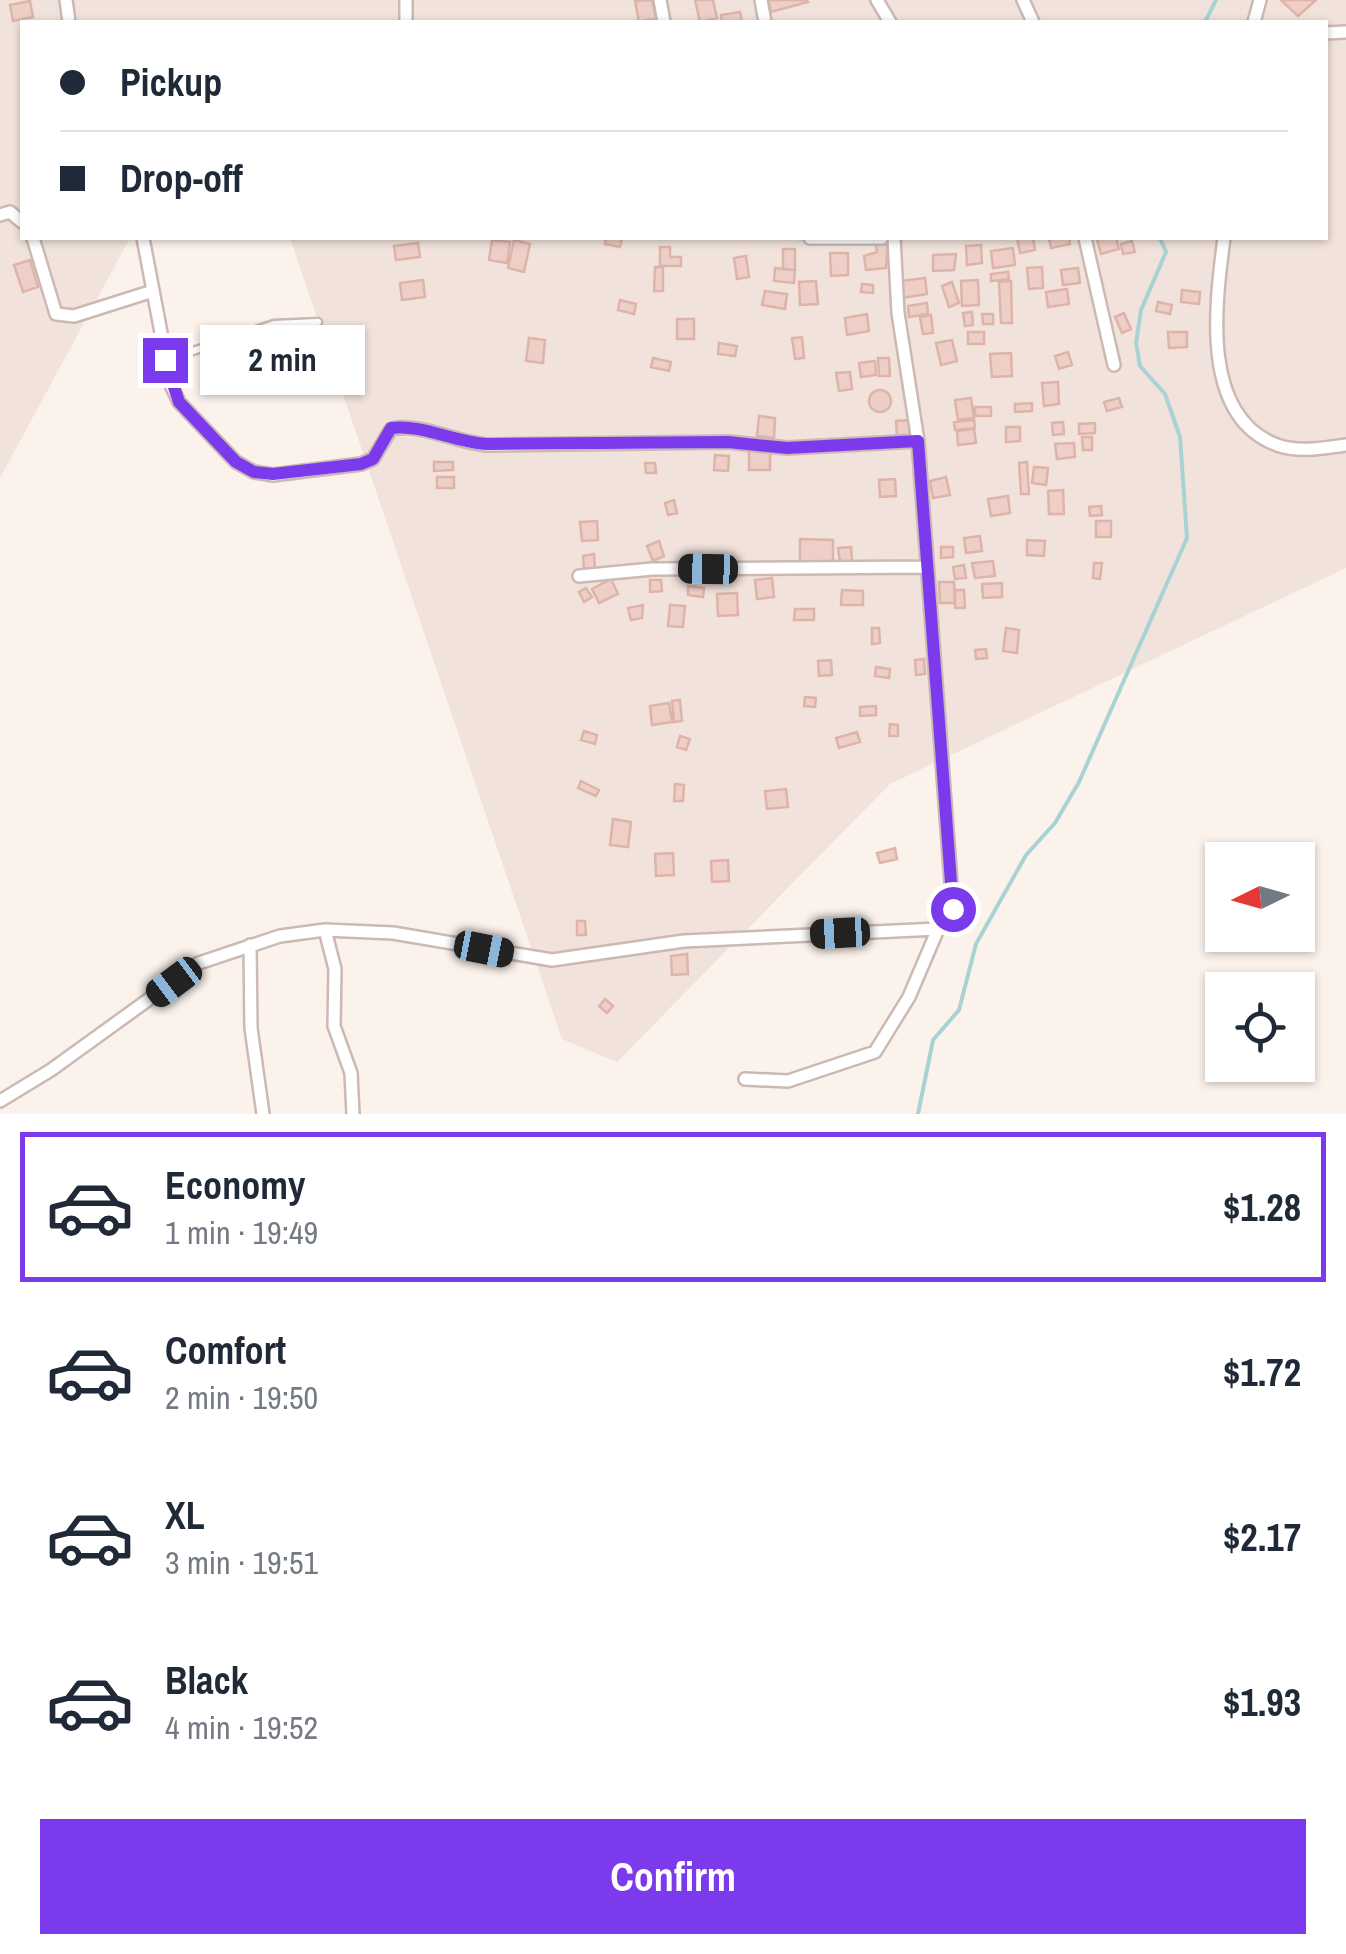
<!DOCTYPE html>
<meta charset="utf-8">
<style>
:root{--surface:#fff;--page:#f2f2f3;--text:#1f2937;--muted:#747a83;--line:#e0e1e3;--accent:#7c3aed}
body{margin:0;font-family:"Archivo Narrow",sans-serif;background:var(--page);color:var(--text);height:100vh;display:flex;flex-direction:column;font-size:38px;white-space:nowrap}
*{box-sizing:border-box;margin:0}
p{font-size:32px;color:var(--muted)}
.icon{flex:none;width:55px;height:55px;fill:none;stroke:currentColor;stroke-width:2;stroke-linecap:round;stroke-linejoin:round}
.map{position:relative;height:1114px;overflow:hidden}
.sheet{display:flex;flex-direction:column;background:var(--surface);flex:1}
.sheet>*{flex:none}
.banner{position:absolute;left:20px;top:20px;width:1308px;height:220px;border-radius:0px;box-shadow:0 2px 8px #0004;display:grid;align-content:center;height:220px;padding:0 40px;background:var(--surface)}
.needle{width:65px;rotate:265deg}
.fabs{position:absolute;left:1205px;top:842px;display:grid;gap:20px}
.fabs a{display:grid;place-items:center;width:110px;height:110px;border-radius:0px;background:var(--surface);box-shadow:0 2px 8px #0004;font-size:50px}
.end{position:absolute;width:45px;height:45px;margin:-22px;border:12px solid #7c3aed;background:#fff;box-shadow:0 0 0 5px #fff}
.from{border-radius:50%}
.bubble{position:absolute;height:70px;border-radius:0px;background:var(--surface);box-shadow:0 2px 8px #0004;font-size:32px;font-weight:700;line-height:70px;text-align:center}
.car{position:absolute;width:30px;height:60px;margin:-30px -15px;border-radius:12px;box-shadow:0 0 8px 2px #0007;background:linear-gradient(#222 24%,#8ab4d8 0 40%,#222 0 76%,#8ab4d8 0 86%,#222 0)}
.banner b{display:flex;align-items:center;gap:35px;height:95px;font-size:38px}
.banner b+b{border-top:2px solid var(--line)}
.banner i{width:25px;height:25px;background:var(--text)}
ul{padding:18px 0 0;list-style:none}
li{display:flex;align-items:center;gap:30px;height:150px;margin:0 20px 15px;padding:0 20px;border:5px solid transparent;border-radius:0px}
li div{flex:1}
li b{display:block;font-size:38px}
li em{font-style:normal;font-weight:700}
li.on{border-color:var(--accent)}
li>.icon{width:90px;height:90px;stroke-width:1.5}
.button{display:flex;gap:20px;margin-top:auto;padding:20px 40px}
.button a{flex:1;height:115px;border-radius:0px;background:var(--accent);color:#fff;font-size:40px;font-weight:700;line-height:115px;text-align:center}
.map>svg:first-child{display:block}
.residential{fill:#f1e3db}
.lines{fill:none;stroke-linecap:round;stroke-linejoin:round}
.stream{stroke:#a9d3d2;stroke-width:4}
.building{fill:#edcfc7;stroke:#deb4a9;stroke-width:2.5}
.lane-casing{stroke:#ccb9b3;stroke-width:11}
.street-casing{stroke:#ccb9b3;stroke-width:16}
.lane{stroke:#fff;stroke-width:6}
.street{stroke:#fff;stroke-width:11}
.route{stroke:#7c3aed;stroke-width:12}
</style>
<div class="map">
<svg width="1346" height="1114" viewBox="0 0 1346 1114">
<rect width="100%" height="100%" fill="#fbf2ec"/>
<path class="residential" d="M 0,0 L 1346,0 L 1346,568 L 890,784 L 617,1062 L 562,1039 L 290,238 L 1325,238 L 1325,22 L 22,22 L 22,238 L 130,238 L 0,478 Z"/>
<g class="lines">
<path class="stream" d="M 1205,22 L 1216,0
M 918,1114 L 933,1040 L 959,1010 L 976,944 L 1026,855 L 1055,823 L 1079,782 L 1187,538 L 1180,437 L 1165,394 L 1140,366 L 1136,343 L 1141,310 L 1166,252 L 1160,238"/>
</g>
<path class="building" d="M 652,0 L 656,18 L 639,22 L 635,1 Z
M 695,0 L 713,0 L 717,18 L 700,22 Z
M 768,0 L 807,0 L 808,2 L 771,12 Z
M 1281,0 L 1316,0 L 1298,16 Z
M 30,1 L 33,17 L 13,21 L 10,5 Z
M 740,12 L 742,22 L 722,22 L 721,15 Z
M 606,238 L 622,238 L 620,247 L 605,244 Z
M 1017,238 L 1033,238 L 1035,250 L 1020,253 Z
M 1049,238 L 1069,238 L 1070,244 L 1051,248 Z
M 1116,238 L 1119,249 L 1101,254 L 1097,239 Z
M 492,240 L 510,242 L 507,263 L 489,260 Z
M 514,240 L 530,244 L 524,272 L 508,268 Z
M 1132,241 L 1135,252 L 1123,254 L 1121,244 Z
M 418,243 L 420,257 L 396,260 L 394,246 Z
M 888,244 L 886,268 L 866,270 L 864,256 L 877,252 L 876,245 Z
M 981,245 L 982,263 L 967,265 L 966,246 Z
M 660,247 L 670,247 L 670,257 L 681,257 L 681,266 L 660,266 Z
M 1013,248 L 1015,265 L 993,268 L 991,251 Z
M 783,249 L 795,249 L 795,270 L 783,269 Z
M 830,253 L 848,253 L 848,275 L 831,276 Z
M 956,254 L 954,270 L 933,271 L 933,255 Z
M 746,256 L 749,277 L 737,279 L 734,258 Z
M 30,260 L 38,287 L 23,292 L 14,265 Z
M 655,267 L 663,267 L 663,291 L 654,291 Z
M 1042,267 L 1043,288 L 1029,289 L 1027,268 Z
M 775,268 L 795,270 L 794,283 L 774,281 Z
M 1078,268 L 1080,283 L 1063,285 L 1061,270 Z
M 1008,272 L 1009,279 L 991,281 L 991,274 Z
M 925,278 L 927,294 L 902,298 L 900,281 Z
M 423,280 L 425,297 L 402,300 L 400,283 Z
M 978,280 L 979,305 L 962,306 L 961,281 Z
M 816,281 L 818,304 L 800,305 L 799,282 Z
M 1011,281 L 1012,323 L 1001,323 L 999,282 Z
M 952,282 L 959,303 L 949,307 L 942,286 Z
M 862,284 L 873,285 L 873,293 L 861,292 Z
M 1067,289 L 1069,304 L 1048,307 L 1046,292 Z
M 1182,290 L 1200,292 L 1199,304 L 1181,302 Z
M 765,291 L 787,294 L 785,309 L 762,305 Z
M 620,300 L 636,304 L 634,314 L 618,310 Z
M 1158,302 L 1172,305 L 1170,314 L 1156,311 Z
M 927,303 L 928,314 L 909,317 L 908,306 Z
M 972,312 L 973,325 L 965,326 L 963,313 Z
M 1124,313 L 1131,329 L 1122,333 L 1115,317 Z
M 867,314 L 869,331 L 847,335 L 845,318 Z
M 982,314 L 993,314 L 993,324 L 983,324 Z
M 931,315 L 933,333 L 923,334 L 920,317 Z
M 677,319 L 694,319 L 694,339 L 677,339 Z
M 968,332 L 984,332 L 984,344 L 968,344 Z
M 1168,332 L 1187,332 L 1187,347 L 1169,348 Z
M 802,337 L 804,358 L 795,359 L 792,338 Z
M 529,338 L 545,340 L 543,363 L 526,361 Z
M 952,340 L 957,361 L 941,365 L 936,343 Z
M 719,343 L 737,346 L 735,356 L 718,354 Z
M 1068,352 L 1072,365 L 1059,369 L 1055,356 Z
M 1011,353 L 1012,376 L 992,377 L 990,354 Z
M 653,358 L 671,362 L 669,371 L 651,367 Z
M 878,358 L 889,358 L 890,376 L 879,376 Z
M 875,361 L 876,375 L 861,377 L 859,363 Z
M 850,372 L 852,389 L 839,391 L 836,373 Z
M 1058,382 L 1059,404 L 1044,406 L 1042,383 Z
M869 401a11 11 0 1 1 22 0a11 11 0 1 1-22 0Z
M 971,398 L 974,418 L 958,420 L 955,400 Z
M 1119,398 L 1122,407 L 1107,411 L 1104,402 Z
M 1032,403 L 1032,411 L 1015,412 L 1015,404 Z
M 975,407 L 991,407 L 991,416 L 975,416 Z
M 759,416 L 775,418 L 774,438 L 757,436 Z
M 909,420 L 910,437 L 897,438 L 896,421 Z
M 974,420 L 975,428 L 955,430 L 954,422 Z
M 1063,422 L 1064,434 L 1053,435 L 1052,423 Z
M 1095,423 L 1095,433 L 1079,434 L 1079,424 Z
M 1006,427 L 1020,427 L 1020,441 L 1006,442 Z
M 974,429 L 976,443 L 958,445 L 957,431 Z
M 1082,437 L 1092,437 L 1092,450 L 1083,450 Z
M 1074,443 L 1075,457 L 1057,459 L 1055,444 Z
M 749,450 L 770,450 L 770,470 L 749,470 Z
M 715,455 L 729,456 L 728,471 L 714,470 Z
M 434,462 L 453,462 L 453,470 L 434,471 Z
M 1027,462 L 1029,494 L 1021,494 L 1019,463 Z
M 645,463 L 655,463 L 656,473 L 646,473 Z
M 1034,467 L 1048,468 L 1046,485 L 1032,483 Z
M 437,477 L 454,477 L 454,488 L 437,488 Z
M 946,477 L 950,495 L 933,498 L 930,481 Z
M 895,479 L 896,496 L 880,497 L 879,480 Z
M 1063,490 L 1064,514 L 1049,514 L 1048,491 Z
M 1008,496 L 1010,513 L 991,516 L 988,499 Z
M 674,500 L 677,513 L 668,515 L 665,503 Z
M 1101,506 L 1102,515 L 1090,516 L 1089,507 Z
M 597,521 L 598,540 L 582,541 L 580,522 Z
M 1096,521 L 1111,521 L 1111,537 L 1096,537 Z
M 980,536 L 982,551 L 966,553 L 964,538 Z
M 800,539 L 833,540 L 833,563 L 800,562 Z
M 1027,540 L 1045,541 L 1044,556 L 1027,555 Z
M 659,541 L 664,556 L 653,561 L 647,546 Z
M 851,547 L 852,561 L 840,562 L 838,548 Z
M 941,547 L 953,547 L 953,557 L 941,558 Z
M 594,554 L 595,568 L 584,569 L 583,556 Z
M 993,561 L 995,576 L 975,578 L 972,563 Z
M 1094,563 L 1102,563 L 1100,579 L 1093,578 Z
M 964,565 L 966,578 L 955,579 L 953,567 Z
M 772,578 L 774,597 L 757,599 L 755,580 Z
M 611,579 L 618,594 L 599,603 L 592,589 Z
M 650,580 L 661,580 L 662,591 L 650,592 Z
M 939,582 L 954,582 L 955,603 L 940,603 Z
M 1002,583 L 1002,597 L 983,598 L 982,584 Z
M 688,586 L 704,588 L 703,597 L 688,595 Z
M 586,588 L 592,597 L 584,602 L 579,592 Z
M 842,590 L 863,591 L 863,605 L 841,605 Z
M 955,590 L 964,590 L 965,608 L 955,608 Z
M 737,593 L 738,615 L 718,616 L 717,594 Z
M 643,605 L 642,618 L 631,620 L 628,608 Z
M 670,605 L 685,606 L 683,627 L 668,626 Z
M 795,609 L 814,609 L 814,620 L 794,620 Z
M 872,628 L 879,628 L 880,643 L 872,644 Z
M 1006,628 L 1019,630 L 1017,653 L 1003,651 Z
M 986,649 L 987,658 L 976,659 L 975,650 Z
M 924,659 L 925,674 L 916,675 L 915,660 Z
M 831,660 L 832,675 L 819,676 L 818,661 Z
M 876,667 L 890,669 L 889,678 L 875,676 Z
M 805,697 L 816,698 L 815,707 L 804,706 Z
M 680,700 L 682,721 L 674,722 L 672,701 Z
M 669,703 L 672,722 L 652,725 L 650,706 Z
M 876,706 L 876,715 L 860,716 L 860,707 Z
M 890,724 L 898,725 L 898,736 L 889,736 Z
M 584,731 L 597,735 L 595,744 L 581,740 Z
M 857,732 L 860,742 L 839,748 L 836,738 Z
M 680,736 L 690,739 L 686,750 L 677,747 Z
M 581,781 L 599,790 L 596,796 L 578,788 Z
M 675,784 L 684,785 L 683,801 L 674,801 Z
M 786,789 L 788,807 L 767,809 L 765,791 Z
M 613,819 L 631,822 L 628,847 L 610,845 Z
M 895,848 L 897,859 L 880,863 L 877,853 Z
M 673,853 L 674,875 L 656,876 L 655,854 Z
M 728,860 L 729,881 L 712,882 L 711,861 Z
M 577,921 L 585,921 L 586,935 L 577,935 Z
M 687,954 L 688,974 L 672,975 L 671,956 Z
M 605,999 L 613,1006 L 607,1013 L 599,1006 Z"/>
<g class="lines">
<g class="lane-casing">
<path id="lane" d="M 166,360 L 274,324 L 318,322"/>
</g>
<g class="street-casing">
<path id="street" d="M 66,0 L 69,22
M 406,0 L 406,22
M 660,0 L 664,22
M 761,0 L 765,22
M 877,0 L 890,22
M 1023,0 L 1033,22
M 1254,22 L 1260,0
M 1325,33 L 1346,32
M 0,215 L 10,212 L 22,222
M 33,238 L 56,314 L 74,316 L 153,291
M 143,238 L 171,385 L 179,402 L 236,462 L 254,472 L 273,475 L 361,464 L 373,459 L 391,429 C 423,423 454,442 487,445 L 729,442 L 787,448 L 918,441
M 810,238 L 882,238
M 1085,238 L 1114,365
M 1224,238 C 1216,301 1199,416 1277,445 C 1299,453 1324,448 1346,445
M 579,576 L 652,569 L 927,567
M 325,930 L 335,969 L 334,1026 L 351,1073 L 353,1114
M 250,945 L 251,1028 L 263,1114
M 745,1079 L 788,1081 L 875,1052 L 909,997 L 938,929 L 953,909 L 918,441 L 898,313 L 894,238
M 0,1101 L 51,1070 L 199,963 L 280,936 L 325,930 L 393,933 L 552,960 L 684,941 L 938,929"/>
</g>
<use href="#lane" class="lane"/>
<use href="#street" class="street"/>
</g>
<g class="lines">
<path class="route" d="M 165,360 L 179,402 L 236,462 L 254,472 L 273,474 L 361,464 L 373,459 L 391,428 C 423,424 454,442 487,444 L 728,442 L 787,448 L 918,441 L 953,909"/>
</g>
</svg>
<div class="fabs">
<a><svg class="needle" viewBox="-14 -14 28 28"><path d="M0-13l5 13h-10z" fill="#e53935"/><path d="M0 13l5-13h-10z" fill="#747a83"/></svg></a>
<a><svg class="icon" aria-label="locate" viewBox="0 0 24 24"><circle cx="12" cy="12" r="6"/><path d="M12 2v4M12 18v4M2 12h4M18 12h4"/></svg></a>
</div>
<i class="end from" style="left:953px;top:909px"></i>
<i class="end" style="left:165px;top:360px"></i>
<div class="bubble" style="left:200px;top:325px;width:165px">2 min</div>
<i class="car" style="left:708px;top:569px;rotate:271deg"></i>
<i class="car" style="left:840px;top:933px;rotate:267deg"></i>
<i class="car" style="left:484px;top:949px;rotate:101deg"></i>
<i class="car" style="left:174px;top:982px;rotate:233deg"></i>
<div class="banner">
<b><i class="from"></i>Pickup</b>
<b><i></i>Drop-off</b>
</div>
</div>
<section class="sheet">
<ul>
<li class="on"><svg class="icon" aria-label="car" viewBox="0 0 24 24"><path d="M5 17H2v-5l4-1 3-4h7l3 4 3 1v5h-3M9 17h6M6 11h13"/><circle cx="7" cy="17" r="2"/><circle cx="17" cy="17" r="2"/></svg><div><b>Economy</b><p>1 min · 19:49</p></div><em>$1.28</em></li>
<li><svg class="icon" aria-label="car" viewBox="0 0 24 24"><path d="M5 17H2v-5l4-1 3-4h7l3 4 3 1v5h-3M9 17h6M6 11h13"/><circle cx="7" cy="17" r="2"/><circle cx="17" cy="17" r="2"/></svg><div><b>Comfort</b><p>2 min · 19:50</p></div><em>$1.72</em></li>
<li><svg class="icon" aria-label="car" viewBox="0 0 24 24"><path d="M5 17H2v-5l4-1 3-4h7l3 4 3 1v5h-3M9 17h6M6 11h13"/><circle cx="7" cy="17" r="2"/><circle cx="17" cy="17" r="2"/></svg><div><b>XL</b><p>3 min · 19:51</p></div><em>$2.17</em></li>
<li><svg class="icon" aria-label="car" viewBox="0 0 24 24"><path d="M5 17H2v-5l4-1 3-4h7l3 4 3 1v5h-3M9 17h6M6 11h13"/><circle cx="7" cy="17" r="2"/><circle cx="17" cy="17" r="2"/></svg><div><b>Black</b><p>4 min · 19:52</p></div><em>$1.93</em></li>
</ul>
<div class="button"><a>Confirm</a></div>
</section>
